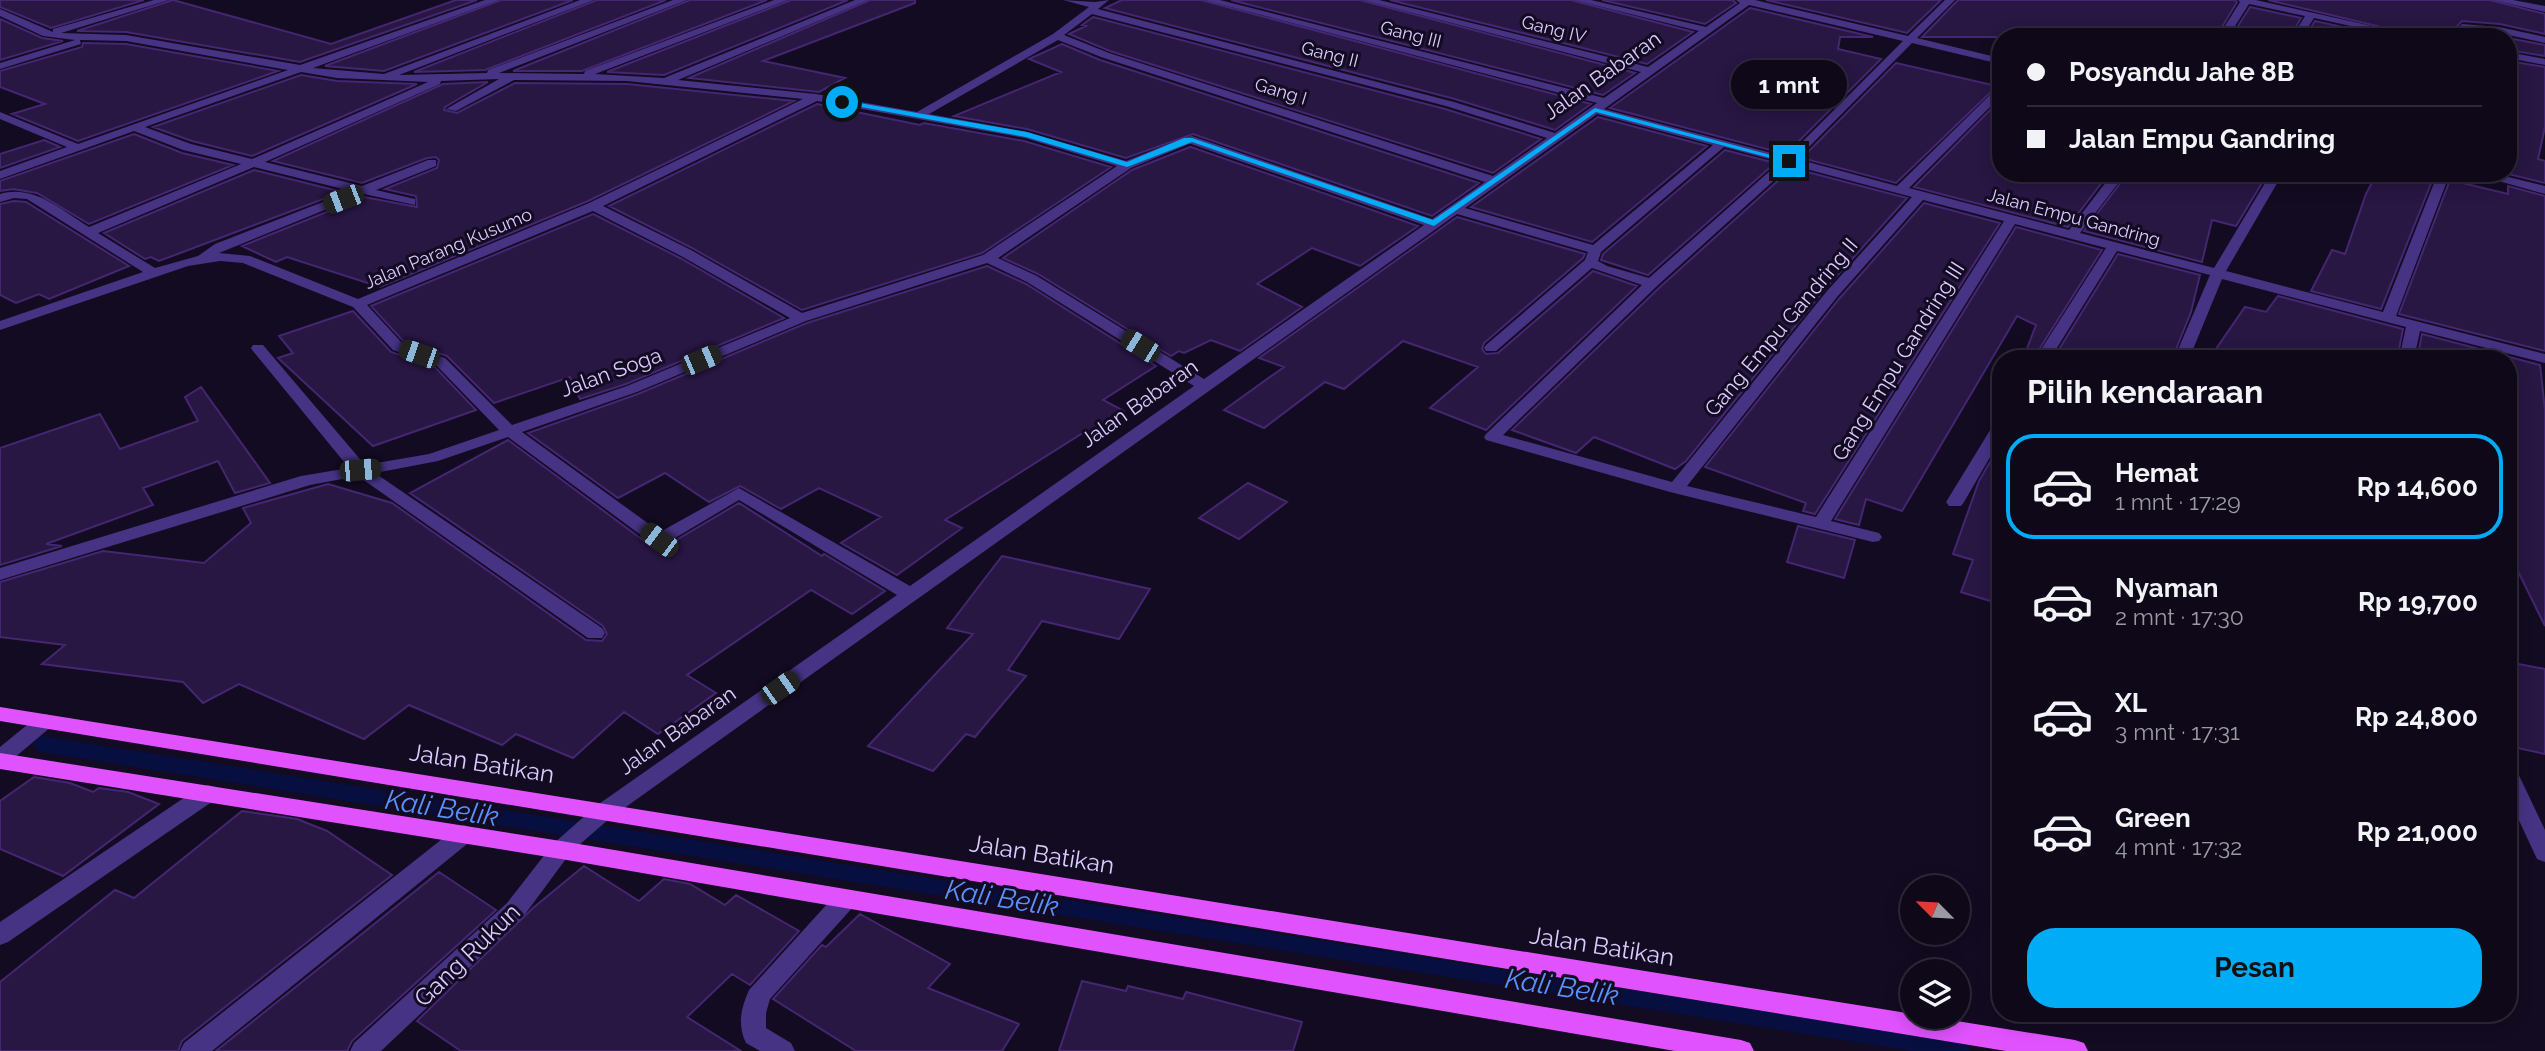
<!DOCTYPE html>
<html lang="id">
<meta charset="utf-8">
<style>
:root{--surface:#0e0819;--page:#171122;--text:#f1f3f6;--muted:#9b9aa2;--line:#2e2938;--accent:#00acf6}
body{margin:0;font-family:Raleway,sans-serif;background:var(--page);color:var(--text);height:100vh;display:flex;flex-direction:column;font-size:26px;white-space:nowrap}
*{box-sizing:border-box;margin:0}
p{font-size:23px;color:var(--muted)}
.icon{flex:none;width:38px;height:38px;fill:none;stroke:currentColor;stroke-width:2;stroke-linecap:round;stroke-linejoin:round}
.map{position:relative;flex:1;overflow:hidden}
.sheet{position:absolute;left:1992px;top:350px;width:525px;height:672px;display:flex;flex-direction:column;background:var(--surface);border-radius:28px;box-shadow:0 4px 18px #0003,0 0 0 2px var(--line)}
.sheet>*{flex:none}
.hud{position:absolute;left:1992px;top:28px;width:525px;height:154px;border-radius:28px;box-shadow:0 4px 18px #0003,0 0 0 2px var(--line);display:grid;align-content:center;height:154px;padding:0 35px;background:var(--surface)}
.needle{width:46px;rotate:294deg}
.tools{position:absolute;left:1900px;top:875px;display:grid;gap:14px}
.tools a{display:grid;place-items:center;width:70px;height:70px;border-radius:50%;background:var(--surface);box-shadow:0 4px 18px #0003,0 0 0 2px var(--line);font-size:35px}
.end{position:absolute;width:32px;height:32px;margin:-16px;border:9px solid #00acf6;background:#111;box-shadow:0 0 0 4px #111}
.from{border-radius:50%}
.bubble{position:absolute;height:49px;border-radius:24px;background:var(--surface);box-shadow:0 4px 18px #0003,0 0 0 2px var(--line);font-size:23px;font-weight:700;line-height:49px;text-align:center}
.car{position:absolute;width:21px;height:42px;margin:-21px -10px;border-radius:9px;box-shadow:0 0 5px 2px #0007;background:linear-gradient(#222 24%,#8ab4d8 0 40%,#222 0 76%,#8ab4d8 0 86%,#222 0)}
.hud b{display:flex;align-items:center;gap:24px;height:66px;font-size:26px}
.hud b+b{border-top:2px solid var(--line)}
.hud i{width:18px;height:18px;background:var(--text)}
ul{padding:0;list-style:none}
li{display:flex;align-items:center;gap:21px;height:105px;margin:0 14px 10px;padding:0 21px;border:4px solid transparent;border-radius:28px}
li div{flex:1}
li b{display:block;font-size:26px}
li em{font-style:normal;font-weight:700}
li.selected{border-color:var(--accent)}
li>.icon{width:63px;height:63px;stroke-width:1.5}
h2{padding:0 35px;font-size:32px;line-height:84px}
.button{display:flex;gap:14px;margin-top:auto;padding:14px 35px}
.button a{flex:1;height:80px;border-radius:28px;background:var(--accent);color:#111;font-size:28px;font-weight:700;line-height:80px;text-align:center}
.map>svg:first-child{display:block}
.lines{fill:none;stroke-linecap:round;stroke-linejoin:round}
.stream{stroke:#060f3f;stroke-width:16}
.building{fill:#281643;stroke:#442671;stroke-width:2}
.minor{fill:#463383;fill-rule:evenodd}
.major{fill:#e152ff;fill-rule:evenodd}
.route{fill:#00acf6}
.labels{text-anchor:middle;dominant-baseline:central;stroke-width:6;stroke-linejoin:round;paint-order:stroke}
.far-street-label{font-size:18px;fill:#dbcbff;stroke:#130b21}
.street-label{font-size:21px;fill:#dbcbff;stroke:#130b21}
.near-street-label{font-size:24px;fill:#dbcbff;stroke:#130b21}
.near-water-label{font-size:28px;font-style:italic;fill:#5991ff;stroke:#130b21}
</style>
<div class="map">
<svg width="2545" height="1051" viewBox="0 0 2545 1051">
<rect width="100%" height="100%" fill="#130b21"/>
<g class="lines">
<path class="stream" d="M 42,744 L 1962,1051"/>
</g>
<path class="building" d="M 0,0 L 144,0 L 51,28 L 0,7 Z
M 173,0 L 331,44 L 456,0 L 477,0 L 300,62 L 126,32 L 77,31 Z
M 501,0 L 573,0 L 384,71 L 325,66 Z
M 597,0 L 666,0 L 485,70 L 414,72 Z
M 690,0 L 767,0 L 582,71 L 513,71 Z
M 791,0 L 848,0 L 664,75 L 607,72 Z
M 870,0 L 915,0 L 915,3 L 763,61 L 845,78 L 819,92 L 689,78 Z
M 1122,0 L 1201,0 L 1591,104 L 1555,130 L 1455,99 L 1105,8 Z
M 1231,0 L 1360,0 L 1635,73 L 1603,95 Z
M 1390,0 L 1571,0 L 1693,32 L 1647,64 Z
M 1602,0 L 1733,0 L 1736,3 L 1705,24 Z
M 1766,0 L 1941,0 L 1907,33 Z
M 1958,0 L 2235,0 L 2237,2 L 2216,37 L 1922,37 Z
M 2268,0 L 2490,0 L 2545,14 L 2545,34 L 2500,24 L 2462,21 L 2447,37 L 2423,37 Z
M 2250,7 L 2301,18 L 2290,37 L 2231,37 Z
M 1750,8 L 1873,37 L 1840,37 L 1838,49 L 1881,59 L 1786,154 L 1610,108 Z
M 1093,17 L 1445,109 L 1541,139 L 1493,173 L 1110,51 L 1069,34 L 1086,26 L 1082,25 Z
M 0,19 L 42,38 L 63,41 L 0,60 Z
M 2315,21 L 2388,37 L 2305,37 Z
M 2508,38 L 2545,45 L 2545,56 L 2508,50 Z
M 83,43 L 126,44 L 278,71 L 78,141 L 12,114 L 45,104 L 0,87 L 0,71 L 82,47 Z
M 1062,44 L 1100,60 L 1479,183 L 1432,216 L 1193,134 L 1126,158 L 1027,129 L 954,116 L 1061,72 L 1029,59 Z
M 2508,61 L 2545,67 L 2545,127 L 2538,159 L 2545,161 L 2545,183 L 2508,174 Z
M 1896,63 L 1997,86 L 1896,183 L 1802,158 Z
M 301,75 L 337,81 L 417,84 L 252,156 L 192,141 L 153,127 Z
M 488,82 L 445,107 L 444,110 L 457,113 L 515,83 L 627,84 L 794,101 L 588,201 L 380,287 L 287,257 L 276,262 L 242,246 L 364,197 L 417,207 L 416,196 L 385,189 L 437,168 L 439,160 L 436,157 L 427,158 L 362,183 L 273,161 L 443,84 Z
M 2000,100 L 2000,173 L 2109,173 L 2068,227 L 1914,187 Z
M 817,104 L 920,125 L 924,123 L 1024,141 L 1111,167 L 982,253 L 802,310 L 692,248 L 609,206 Z
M 1598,117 L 1707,146 L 1592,242 L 1471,207 Z
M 134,134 L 182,153 L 233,165 L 89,224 L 37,193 L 13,189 L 0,191 L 0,181 Z
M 44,140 L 60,147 L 0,168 L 0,154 Z
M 1190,147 L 1191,147 L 1418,226 L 1360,266 L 1312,248 L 1257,284 L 1302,307 L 1240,351 L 1211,340 L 1184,353 L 1179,351 L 1171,356 L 1038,274 L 1003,258 L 1132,170 Z
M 1725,150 L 1775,163 L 1648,275 L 1601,260 L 1603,254 Z
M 1792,168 L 1907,198 L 1825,289 L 1686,461 L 1675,469 L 1594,437 L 1576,453 L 1512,430 L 1659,288 Z
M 254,170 L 342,192 L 159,261 L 151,257 L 145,259 L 104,233 Z
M 2128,173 L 2177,173 L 2210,182 L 2217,173 L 2268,173 L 2236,226 L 2212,220 L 2202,262 L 2084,231 Z
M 2377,173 L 2421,173 L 2434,176 L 2381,309 L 2311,291 L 2332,250 L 2345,254 L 2366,194 Z
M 2450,180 L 2508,194 L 2508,186 L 2545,196 L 2545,351 L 2399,314 Z
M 14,201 L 26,202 L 129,266 L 49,299 L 39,294 L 16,303 L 0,295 L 0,204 Z
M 1924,203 L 2000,223 L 1815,514 L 1803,511 L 1806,503 L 1705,467 L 1839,299 Z
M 593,214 L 680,258 L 784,318 L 626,384 L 580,399 L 570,377 L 494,403 L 447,356 L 404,342 L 371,306 Z
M 1457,217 L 1585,254 L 1583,258 L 1484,343 L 1482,349 L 1486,354 L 1498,353 L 1593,271 L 1637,286 L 1486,430 L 1430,408 L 1478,367 L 1403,341 L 1344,389 L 1325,382 L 1264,428 L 1224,410 L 1284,367 L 1259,358 Z
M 2016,227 L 2102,250 L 2033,359 L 2023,359 L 2036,325 L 2017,316 L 1902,511 L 1866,499 L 1859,525 L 1835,519 Z
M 2118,254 L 2200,275 L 2191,312 L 2172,359 L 2053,359 Z
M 987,266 L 1026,284 L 1156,366 L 1103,400 L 1124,411 L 1089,433 L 1086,431 L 945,520 L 962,528 L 897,575 L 841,543 L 881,517 L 819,488 L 781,509 L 740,486 L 709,502 L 665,473 L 618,498 L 528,433 L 638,394 L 807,323 Z
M 2278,296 L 2403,329 L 2397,359 L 2209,359 L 2245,307 L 2266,312 Z
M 353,311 L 391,352 L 434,366 L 476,410 L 373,446 L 278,358 L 293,353 L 279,336 Z
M 2422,334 L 2540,365 L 2545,410 L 2545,626 L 2508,551 L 2508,359 L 2417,359 Z
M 201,387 L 270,483 L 235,493 L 218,461 L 143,488 L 153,505 L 46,544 L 62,546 L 0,565 L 0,448 L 100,414 L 120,449 L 198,421 L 185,397 Z
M 508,440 L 651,546 L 666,546 L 739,503 L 822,556 L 824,554 L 885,591 L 852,614 L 811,590 L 687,675 L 716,693 L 658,734 L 624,712 L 573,758 L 516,734 L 502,745 L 409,705 L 364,739 L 239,684 L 203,703 L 183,682 L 42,664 L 65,645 L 0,637 L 0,582 L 103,551 L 204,563 L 251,523 L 243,508 L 328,484 L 392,503 L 586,640 L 602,641 L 607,634 L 603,626 L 410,493 Z
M 2000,445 L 2000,604 L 1961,592 L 1973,560 L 1953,554 L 1979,481 Z
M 1248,483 L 1287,502 L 1239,539 L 1199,518 Z
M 1798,526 L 1855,540 L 1844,578 L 1787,562 Z
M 1002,556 L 1150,589 L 1119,639 L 1042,621 L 1008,670 L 1026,676 L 975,737 L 966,734 L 933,771 L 868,746 L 973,634 L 947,628 Z
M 2508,662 L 2545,669 L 2545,754 L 2508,746 Z
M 34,777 L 70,783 L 93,792 L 99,788 L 128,792 L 159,804 L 63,876 L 0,849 L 0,801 Z
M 242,811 L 297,819 L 327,831 L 392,875 L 182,1041 L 178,1051 L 0,1051 L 0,982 L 115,890 L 134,898 Z
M 584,866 L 639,901 L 664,879 L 690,884 L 725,905 L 736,895 L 799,931 L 750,985 L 732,974 L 687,1017 L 741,1051 L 461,1051 L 417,1021 L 533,908 Z
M 439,872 L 496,910 L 352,1041 L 347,1051 L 216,1051 Z
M 860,914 L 950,964 L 928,988 L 1019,1024 L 1002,1051 L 856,1051 L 773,999 L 822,945 L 826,947 Z
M 1082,981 L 1126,991 L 1128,986 L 1183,999 L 1186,992 L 1302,1022 L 1293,1051 L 1059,1051 Z"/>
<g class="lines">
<path class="minor" d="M 154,0 L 169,0 L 61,33 L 126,35 L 300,65 L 485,0 L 499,0 L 313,68 L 384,74 L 580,0 L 594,0 L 399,75 L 487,73 L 488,70 L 673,0 L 687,0 L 499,73 L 584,74 L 585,71 L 774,0 L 788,0 L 595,74 L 664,78 L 855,0 L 868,0 L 678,80 L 816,94 L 917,112 L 1053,34 L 1089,7 L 1063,0 L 1095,2 L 1109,0 L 1098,9 L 1454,102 L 1555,133 L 1597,103 L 1204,0 L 1220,0 L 1604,98 L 1641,72 L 1363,0 L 1379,0 L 1648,67 L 1699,31 L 1574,0 L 1591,0 L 1706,27 L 1740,3 L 1736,0 L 1755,0 L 1908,36 L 1945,0 L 1955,0 L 1917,38 L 2000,58 L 2000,64 L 1912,43 L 1797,159 L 1897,186 L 1996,89 L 2000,88 L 2000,97 L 1909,188 L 2069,230 L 2113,173 L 2126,173 L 2080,233 L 2214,268 L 2271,173 L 2283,173 L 2226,271 L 2383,312 L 2438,173 L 2450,173 L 2396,316 L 2545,354 L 2545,363 L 2420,331 L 2414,359 L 2399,359 L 2406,327 L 2222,279 L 2189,359 L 2174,359 L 2210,275 L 2117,251 L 2050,359 L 2035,359 L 2106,248 L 2015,224 L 1831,521 L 1879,533 L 1882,537 L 1879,541 L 1873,542 L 1670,492 L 1486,440 L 1484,437 L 1486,434 L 1642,285 L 1592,268 L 1496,351 L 1486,351 L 1484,348 L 1486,345 L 1585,260 L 1588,252 L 1457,214 L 609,819 L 571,852 L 523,917 L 381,1051 L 350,1051 L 354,1043 L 507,903 L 553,844 L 596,806 L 897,595 L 739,500 L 665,544 L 653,544 L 508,437 L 438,461 L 375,473 L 602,628 L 605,633 L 602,638 L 588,638 L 358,476 L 310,485 L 0,580 L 0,568 L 301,476 L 349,468 L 253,351 L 251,348 L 253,345 L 263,345 L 365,465 L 429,454 L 499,430 L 435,364 L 393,350 L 353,307 L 243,263 L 220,261 L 188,266 L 0,330 L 0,321 L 143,272 L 27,199 L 14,198 L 0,202 L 0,194 C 34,184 61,210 89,227 L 241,164 L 183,150 L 134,131 L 0,179 L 0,171 L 67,147 L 0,119 L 0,112 L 78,144 L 288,70 L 126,41 L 80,40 L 81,44 L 0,69 L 0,63 L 75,40 L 43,36 L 0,16 L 0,9 L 53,32 L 53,29 ZM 1749,5 L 1903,41 L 1787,157 L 1604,109 ZM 1092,14 L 1446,106 L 1547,138 L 1493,176 L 1109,53 L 1064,35 ZM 1058,40 L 1101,57 L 1485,182 L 1432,219 L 1192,136 L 1183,138 L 1126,161 L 1027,132 L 929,114 ZM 301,72 L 337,78 L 428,82 L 252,159 L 191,144 L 145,127 ZM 499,79 L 446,109 L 456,111 L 514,80 L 627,81 L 803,99 L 589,203 L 358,299 L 250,256 L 219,253 L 364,194 L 415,205 L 415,199 L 376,190 L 436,166 L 436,160 L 428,160 L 362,186 L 265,162 L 440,84 L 441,81 ZM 817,101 L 1025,138 L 1117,166 L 983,255 L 802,313 L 691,250 L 603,206 ZM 1597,114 L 1713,145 L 1593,245 L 1465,208 ZM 1189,144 L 1191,144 L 1424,225 L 1204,379 L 1037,276 L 998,258 L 1131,168 ZM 1724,147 L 1780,162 L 1649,278 L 1607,266 L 1598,261 L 1601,252 ZM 1791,165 L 1912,197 L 1827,291 L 1672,482 L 1503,435 L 1657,286 ZM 254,167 L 351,191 L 215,244 L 198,256 L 155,268 L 98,233 ZM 1923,200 L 2004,221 L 1816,517 L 1687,486 L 1837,297 ZM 593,211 L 681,256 L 790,318 L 627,386 L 512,425 L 445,358 L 403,344 L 367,305 ZM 987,263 L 1027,282 L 1194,386 L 910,586 L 739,488 L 660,532 L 522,432 L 637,392 L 806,321 Z
M 2238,0 L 2256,0 L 2421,37 L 2401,37 L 2314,18 L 2302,37 L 2292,37 L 2305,16 L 2249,4 L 2228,37 L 2218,37 L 2240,2 Z
M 2493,0 L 2513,0 L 2545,6 L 2545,12 Z
M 2462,24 L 2499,27 L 2545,37 L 2545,43 L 2499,33 L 2465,30 L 2460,37 L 2450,37 Z
M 2508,52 L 2545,59 L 2545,65 L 2508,58 Z
M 2470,173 L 2492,173 L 2545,186 L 2545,194 Z
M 2000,422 L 2000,440 L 1964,502 L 1961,506 L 1949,506 L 1946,502 L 1992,427 Z
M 45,714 L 52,716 L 55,721 L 52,726 L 7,764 L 0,767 L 0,747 L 38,716 Z
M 2508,767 L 2516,769 L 2545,830 L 2545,862 L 2537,859 L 2508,797 Z
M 208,785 L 216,787 L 219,793 L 216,799 L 8,942 L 0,945 L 0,922 L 200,787 Z
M 464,825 L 472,828 L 475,834 L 472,840 L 212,1051 L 180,1051 L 184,1043 L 456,828 Z
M 846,890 L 854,892 L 858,899 L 854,906 L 770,999 L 766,1013 L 766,1028 L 791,1043 L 795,1051 L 760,1051 L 746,1043 C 737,1024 741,1008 749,990 L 838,892 Z"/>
<path class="major" d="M 0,707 L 1913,1014 L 1913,1017 L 1932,1017 L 2075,1040 L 2084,1043 L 2088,1051 L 2006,1051 L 0,721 Z
M 0,753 L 561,841 L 1741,1040 L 1750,1043 L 1754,1051 L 1675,1051 L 561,859 L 0,769 Z"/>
</g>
<path class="route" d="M 842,100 L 1027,132 L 1127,162 L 1184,138 L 1192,138 L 1433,220 L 1595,108 L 1793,161 L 1789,163 L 1596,112 L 1434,226 L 1192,142 L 1127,167 L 1026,137 L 839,103 Z"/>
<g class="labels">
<g class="far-street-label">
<text transform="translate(1554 29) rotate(14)">Gang IV</text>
<text transform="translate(1411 34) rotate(14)">Gang III</text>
<text transform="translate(1330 54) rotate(14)">Gang II</text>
<text transform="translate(1281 91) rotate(17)">Gang I</text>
<text transform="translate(2074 217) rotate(15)">Jalan Empu Gandring</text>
<text transform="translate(448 248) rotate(-23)">Jalan Parang Kusumo</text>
</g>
<g class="street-label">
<text transform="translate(1602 75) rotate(-35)">Jalan Babaran</text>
<text transform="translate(1781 327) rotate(-50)">Gang Empu Gandring II</text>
<text transform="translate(1898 361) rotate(-58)">Gang Empu Gandring III</text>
<text transform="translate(611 372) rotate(-20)">Jalan Soga</text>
<text transform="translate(1139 403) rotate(-35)">Jalan Babaran</text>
<text transform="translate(677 730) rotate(-35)">Jalan Babaran</text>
</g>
<g class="near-street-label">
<text transform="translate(482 763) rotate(9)">Jalan Batikan</text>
<text transform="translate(1042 854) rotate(9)">Jalan Batikan</text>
<text transform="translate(1602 946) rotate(9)">Jalan Batikan</text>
<text transform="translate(467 955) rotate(-44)">Gang Rukun</text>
</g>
<g class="near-water-label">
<text transform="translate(442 808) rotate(9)">Kali Belik</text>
<text transform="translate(1002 898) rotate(9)">Kali Belik</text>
<text transform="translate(1562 987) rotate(9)">Kali Belik</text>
</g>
</g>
</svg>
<div class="tools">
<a><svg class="needle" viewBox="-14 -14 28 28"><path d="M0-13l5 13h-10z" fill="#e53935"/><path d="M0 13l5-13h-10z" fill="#9b9aa2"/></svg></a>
<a><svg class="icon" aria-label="layers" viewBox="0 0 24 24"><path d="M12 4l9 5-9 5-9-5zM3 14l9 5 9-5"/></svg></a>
</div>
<i class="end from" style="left:842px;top:102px"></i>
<i class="end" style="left:1789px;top:161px"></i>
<div class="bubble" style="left:1731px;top:60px;width:116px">1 mnt</div>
<i class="car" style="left:343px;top:199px;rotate:249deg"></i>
<i class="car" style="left:1140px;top:346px;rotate:302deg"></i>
<i class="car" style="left:419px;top:354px;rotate:289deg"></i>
<i class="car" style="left:701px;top:360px;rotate:67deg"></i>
<i class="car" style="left:360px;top:470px;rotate:85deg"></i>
<i class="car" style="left:659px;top:540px;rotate:307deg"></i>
<i class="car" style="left:780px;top:688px;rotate:55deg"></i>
<div class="hud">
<b><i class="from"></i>Posyandu Jahe 8B</b>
<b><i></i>Jalan Empu Gandring</b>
</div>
<section class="sheet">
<h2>Pilih kendaraan</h2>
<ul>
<li class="selected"><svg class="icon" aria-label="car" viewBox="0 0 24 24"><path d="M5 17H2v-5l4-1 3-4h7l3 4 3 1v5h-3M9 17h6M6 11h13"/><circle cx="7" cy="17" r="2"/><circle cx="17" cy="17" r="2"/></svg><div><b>Hemat</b><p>1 mnt · 17:29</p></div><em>Rp 14,600</em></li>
<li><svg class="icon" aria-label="car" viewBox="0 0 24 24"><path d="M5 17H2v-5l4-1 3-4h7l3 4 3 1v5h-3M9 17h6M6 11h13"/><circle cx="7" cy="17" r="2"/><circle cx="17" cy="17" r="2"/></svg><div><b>Nyaman</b><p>2 mnt · 17:30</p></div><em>Rp 19,700</em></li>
<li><svg class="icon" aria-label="car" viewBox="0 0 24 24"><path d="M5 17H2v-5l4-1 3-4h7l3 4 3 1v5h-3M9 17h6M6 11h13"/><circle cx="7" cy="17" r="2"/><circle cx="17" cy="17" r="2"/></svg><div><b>XL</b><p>3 mnt · 17:31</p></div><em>Rp 24,800</em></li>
<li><svg class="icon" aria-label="car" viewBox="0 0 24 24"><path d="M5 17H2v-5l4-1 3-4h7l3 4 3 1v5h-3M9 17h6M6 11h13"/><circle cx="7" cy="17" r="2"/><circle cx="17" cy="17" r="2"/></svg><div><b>Green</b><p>4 mnt · 17:32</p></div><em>Rp 21,000</em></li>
</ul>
<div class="button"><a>Pesan</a></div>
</section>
</div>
